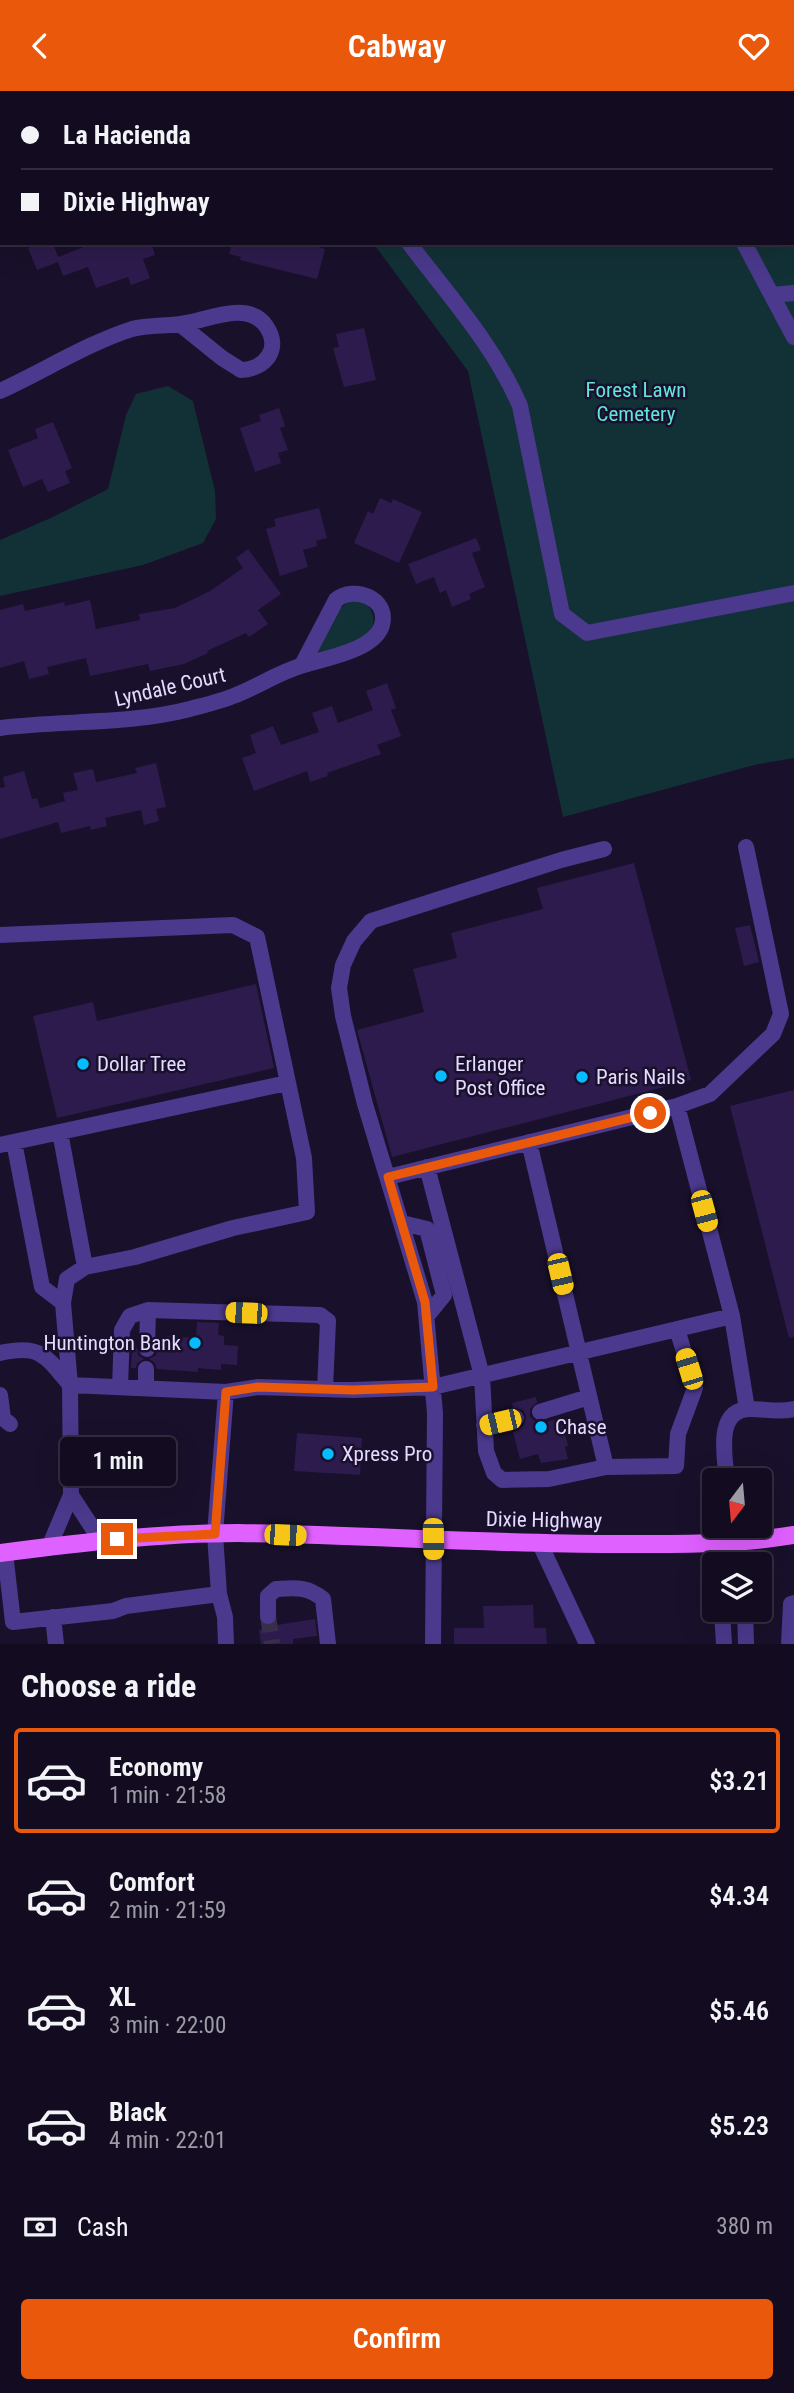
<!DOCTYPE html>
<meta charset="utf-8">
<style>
:root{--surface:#130c20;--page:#1c1529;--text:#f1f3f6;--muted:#9d9ba5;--line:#322c3e;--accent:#ea580c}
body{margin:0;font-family:"Roboto Condensed",sans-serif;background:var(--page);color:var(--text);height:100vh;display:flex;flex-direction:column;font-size:26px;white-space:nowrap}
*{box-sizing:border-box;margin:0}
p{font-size:23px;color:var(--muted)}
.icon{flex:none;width:38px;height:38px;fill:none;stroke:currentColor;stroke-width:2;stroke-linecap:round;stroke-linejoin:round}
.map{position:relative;height:1553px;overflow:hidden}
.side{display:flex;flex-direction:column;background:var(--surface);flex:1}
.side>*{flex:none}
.top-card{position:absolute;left:0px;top:0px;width:794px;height:154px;box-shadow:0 7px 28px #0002,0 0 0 2px var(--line);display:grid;align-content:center;height:154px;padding:0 21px;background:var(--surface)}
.needle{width:46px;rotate:196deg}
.buttons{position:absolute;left:702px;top:1377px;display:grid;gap:14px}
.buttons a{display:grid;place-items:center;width:70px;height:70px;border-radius:7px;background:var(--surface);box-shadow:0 7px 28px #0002,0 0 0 2px var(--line);font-size:35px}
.end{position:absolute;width:32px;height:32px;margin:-16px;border:9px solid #ea580c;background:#fff;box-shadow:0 0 0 4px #fff}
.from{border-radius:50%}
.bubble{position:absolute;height:49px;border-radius:7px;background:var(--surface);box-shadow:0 7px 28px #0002,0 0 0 2px var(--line);font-size:23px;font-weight:600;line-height:49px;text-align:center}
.car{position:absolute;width:21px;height:42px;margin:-21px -10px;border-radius:9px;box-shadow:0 0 5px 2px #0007;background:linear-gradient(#f5c518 24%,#345 0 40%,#f5c518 0 76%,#345 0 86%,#f5c518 0)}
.top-card b{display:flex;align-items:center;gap:24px;height:66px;font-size:26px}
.top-card b+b{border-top:2px solid var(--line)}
.top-card i{width:18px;height:18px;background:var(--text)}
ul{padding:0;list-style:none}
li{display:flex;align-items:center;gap:21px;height:105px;margin:0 14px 10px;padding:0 7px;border:4px solid transparent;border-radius:7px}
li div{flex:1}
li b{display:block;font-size:26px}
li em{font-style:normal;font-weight:600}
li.on{border-color:var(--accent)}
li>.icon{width:63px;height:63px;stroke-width:1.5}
h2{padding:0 21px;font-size:32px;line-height:84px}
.pay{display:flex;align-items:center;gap:18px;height:77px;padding:0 21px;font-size:26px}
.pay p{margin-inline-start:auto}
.button{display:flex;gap:14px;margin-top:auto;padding:14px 21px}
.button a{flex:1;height:80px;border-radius:7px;background:var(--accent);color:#fff;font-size:28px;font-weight:600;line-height:80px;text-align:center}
header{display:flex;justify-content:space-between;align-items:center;height:91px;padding:0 21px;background:var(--accent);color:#fff;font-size:32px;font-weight:600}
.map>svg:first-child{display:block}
.green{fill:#123136}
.building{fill:#2e1b4d}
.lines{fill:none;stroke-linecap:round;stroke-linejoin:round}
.minor-tunnel{stroke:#382e4b;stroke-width:16;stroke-dasharray:16 8;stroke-linecap:butt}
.minor{stroke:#4a398c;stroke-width:16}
.major{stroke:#df61ff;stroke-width:18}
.route{stroke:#ea580c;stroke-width:9}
.poi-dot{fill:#06bbff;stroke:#19102b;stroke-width:2.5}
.labels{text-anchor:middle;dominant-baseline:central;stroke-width:5;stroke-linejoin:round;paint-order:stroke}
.park-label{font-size:21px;fill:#5fe6dc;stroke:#19102b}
.street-label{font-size:21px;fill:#e5daff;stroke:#19102b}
.poi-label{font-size:21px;fill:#e5daff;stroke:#19102b;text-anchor:start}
</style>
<header><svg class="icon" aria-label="back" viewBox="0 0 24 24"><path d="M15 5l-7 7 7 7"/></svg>Cabway<svg class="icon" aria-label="heart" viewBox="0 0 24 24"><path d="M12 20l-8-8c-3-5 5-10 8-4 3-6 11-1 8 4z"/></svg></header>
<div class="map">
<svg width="794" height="1553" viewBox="0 0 794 1553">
<rect width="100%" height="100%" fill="#19102b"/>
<path class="green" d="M 359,0 L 794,0 L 794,667 L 754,674 L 563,726 L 468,280 L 373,152 L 793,152 L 793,2 L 354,2 Z
M 168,295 L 193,310 L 215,400 L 216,428 L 203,452 L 143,474 L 0,505 L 0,449 L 53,426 L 108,398 L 126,324 L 136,303 Z
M 349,510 L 366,511 C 375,523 376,531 369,544 L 314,567 L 338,519 Z"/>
<path class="building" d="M 42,152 L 53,152 L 58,166 L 86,155 L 85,152 L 151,152 L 155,164 L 143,168 L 150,187 L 131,194 L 128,186 L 96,197 L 88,176 L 63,185 L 58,171 L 37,179 L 28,157 Z
M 232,152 L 305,152 L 325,158 L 317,188 L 240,169 L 241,166 L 229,163 Z
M 364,237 L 376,289 L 344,296 L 333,257 L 339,256 L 336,243 Z
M 279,317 L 285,335 L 280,337 L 288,359 L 278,362 L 281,372 L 255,381 L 240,337 L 261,330 L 259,324 Z
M 53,331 L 72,377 L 65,380 L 70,392 L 48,401 L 42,388 L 23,396 L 8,359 L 38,347 L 35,338 Z
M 380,407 L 391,412 L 393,408 L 422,421 L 399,472 L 354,452 L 368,420 L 373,423 Z
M 319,417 L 327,447 L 316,450 L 317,455 L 303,459 L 308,476 L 280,485 L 266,438 L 276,435 L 274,428 Z
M 476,447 L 481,459 L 472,462 L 485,496 L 469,503 L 471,508 L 452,516 L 446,499 L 440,502 L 434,486 L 416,493 L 408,473 Z
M 248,458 L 281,503 L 258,519 L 268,533 L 249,546 L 246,542 L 207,560 L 208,562 L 184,573 L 150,580 L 148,573 L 90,585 L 86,567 L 47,576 L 49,583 L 29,588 L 24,570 L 0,577 L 0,519 L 23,513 L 25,520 L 64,511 L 65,515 L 90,509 L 96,538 L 140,529 L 139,523 L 175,517 L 210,500 L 243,477 L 236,467 Z
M 387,592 L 396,617 L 391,619 L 401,645 L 377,654 L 381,663 L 327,682 L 328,685 L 310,691 L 307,680 L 254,700 L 242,667 L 256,662 L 250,644 L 273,635 L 281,654 L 319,641 L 312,622 L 332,615 L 338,632 L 373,619 L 366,600 Z
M 156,672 L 166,716 L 156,718 L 159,730 L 144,734 L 141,719 L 105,727 L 107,735 L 91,739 L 90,735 L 61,742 L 58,731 L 0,748 L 0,697 L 5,696 L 3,686 L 24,680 L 32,708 L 37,707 L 40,717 L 65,710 L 63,702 L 78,699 L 73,682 L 93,678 L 96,691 L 137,682 L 135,677 Z
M 634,772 L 691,989 L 392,1066 L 357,939 L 424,921 L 413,878 L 457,867 L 451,842 L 543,818 L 537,797 Z
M 750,834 L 759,871 L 744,875 L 735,837 Z
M 256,893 L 274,977 L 57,1027 L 33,925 L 93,911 L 97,930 Z
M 794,999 L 794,1246 L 789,1247 L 730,1015 Z
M 197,1231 L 219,1232 L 218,1244 L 224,1245 L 224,1254 L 238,1255 L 237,1274 L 221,1273 L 221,1279 L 198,1277 L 198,1281 L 157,1278 L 155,1272 L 149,1268 L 156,1264 L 157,1258 L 166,1259 L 167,1245 L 196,1247 Z
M 132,1257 L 137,1257 L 138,1264 L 144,1268 L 137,1272 L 136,1277 L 131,1277 Z
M 536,1306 L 537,1311 L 530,1318 L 530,1325 L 533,1329 L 543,1332 L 561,1327 L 568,1355 L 565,1356 L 568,1368 L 541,1372 L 538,1363 L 520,1368 L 513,1341 L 519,1339 L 524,1334 L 526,1325 L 523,1319 L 513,1317 L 512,1312 Z
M 297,1342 L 362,1347 L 360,1384 L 294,1380 Z
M 533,1514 L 534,1537 L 546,1537 L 547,1553 L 454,1553 L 454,1537 L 484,1537 L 483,1515 Z
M 315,1528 L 317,1545 L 293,1548 L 293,1553 L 261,1553 L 259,1539 L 264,1538 L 263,1534 L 269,1535 L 277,1531 L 277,1534 Z"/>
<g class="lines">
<path class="minor-tunnel" d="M 268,1525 L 272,1553"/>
<path class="minor" d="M 638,0 L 640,2
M 556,2 L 560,0
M 677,2 L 677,0
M 409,152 C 448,204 494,254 520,315 L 562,523 L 587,542 L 794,502
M 744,152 L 794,246
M 772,204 L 794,202
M 0,300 C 44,280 86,253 132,238 C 151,233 172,236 191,231 C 215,226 249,211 266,235 C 282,258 265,278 241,279 L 222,267 L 181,234
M 0,637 C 64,629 127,634 190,618 C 205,614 222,610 236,604 C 259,595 281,580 304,574 C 326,567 375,559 382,534 C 389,507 354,494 336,509 L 302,574
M 0,844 L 233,834 L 257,846 L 304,1067 L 307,1121 L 233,1137 L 135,1166 L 85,1176 L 67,1188 L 63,1212 L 70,1294 L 71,1404 L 49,1456
M 677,1015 L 710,1003 L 773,943 L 781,923 L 746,756
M 60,1041 L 85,1176
M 14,1051 L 42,1196 L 63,1212
M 529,1051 L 606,1376
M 0,1054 L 287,992
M 427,1076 L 482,1285 L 486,1360 L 494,1382 L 502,1389 L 549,1388 L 606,1376 L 676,1375 L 678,1343 L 695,1297 L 677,1238
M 388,1086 L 677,1015 L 732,1225 L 747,1318
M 402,1132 L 427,1138 L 444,1204 L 427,1225
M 147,1258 L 148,1219
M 0,1262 C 40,1253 45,1264 70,1294 L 226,1301 L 258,1296 L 353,1299 L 433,1296 L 732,1225
M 120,1296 L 122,1239 L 130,1225 L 148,1219 L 320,1224 L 328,1230 L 325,1298
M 146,1297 L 146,1278
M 226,1301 L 215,1443 L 219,1503 L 225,1526 L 226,1553
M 0,1304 L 3,1327 L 10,1333
M 540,1321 L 589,1306
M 484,1334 L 516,1327
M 727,1390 C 725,1366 714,1318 751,1318 C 766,1318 779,1322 794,1318
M 71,1404 L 101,1450
M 730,1435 L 731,1451 L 741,1474
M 540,1453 L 587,1553
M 5,1462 L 13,1531 L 113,1520 L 126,1515 L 219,1503
M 725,1474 L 731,1451
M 722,1519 L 724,1553
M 745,1519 L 746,1553
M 268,1525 L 268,1505 L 276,1498 C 296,1497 307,1495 323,1508 L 328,1553
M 53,1526 L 56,1553
M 433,1553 L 435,1322 L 425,1211 L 365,1013 L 343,925 L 339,897 L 343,874 L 354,850 L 371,830 L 561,769 L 604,758
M 789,1553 L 791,1513 L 794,1512"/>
<path class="major" d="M 0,1462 C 79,1452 158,1442 238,1442 C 363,1444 489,1453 614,1453 C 675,1453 734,1454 794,1444"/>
</g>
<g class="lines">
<path class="route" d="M 117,1448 L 215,1443 L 226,1301 L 258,1296 L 353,1299 L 433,1296 L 425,1211 L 388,1086 L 650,1022"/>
</g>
<g class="poi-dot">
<circle cx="83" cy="973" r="7"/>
<circle cx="441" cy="985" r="7"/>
<circle cx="582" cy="986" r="7"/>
<circle cx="195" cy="1252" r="7"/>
<circle cx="541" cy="1336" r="7"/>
<circle cx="328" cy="1363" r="7"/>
</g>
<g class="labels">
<g class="park-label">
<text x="636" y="299">Forest Lawn<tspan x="636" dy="24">Cemetery</tspan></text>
</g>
<g class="street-label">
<text transform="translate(170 596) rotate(-13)">Lyndale Court</text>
<text transform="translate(544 1429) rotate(1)">Dixie Highway</text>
</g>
<g class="poi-label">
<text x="97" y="973">Dollar Tree</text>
<text x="455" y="973">Erlanger<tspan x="455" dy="24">Post Office</tspan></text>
<text x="596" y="986">Paris Nails</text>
<text x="181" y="1252" text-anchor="end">Huntington Bank</text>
<text x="555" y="1336">Chase</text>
<text x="342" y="1363">Xpress Pro</text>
</g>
</g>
</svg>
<div class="buttons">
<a><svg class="needle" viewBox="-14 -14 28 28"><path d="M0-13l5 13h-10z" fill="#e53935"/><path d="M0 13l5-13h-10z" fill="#9d9ba5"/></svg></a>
<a><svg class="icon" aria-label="layers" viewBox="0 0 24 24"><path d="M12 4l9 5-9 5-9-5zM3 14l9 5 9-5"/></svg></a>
</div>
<i class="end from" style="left:650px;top:1022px"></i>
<i class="end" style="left:117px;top:1448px"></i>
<div class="bubble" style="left:60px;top:1346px;width:116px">1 min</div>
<i class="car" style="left:704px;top:1120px;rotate:165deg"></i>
<i class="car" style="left:560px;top:1183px;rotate:167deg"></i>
<i class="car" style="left:246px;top:1222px;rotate:272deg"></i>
<i class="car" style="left:689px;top:1278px;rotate:343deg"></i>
<i class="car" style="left:500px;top:1331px;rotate:257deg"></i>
<i class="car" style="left:285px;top:1444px;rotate:92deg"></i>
<i class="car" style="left:433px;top:1448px;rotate:179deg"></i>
<div class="top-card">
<b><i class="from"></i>La Hacienda</b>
<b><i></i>Dixie Highway</b>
</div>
</div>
<section class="side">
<h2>Choose a ride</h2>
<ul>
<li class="on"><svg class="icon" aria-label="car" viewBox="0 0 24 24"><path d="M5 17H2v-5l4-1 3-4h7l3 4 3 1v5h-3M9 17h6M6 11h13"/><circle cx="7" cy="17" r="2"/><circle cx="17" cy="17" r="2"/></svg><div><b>Economy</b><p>1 min · 21:58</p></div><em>$3.21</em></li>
<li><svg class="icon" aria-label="car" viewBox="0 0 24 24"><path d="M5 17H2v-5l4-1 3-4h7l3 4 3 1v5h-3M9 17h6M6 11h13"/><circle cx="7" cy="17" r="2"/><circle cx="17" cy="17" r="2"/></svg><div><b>Comfort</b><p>2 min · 21:59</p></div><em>$4.34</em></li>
<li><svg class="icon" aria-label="car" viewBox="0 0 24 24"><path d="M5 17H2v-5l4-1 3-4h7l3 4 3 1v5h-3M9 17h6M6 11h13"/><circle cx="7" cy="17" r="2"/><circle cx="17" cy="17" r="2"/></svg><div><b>XL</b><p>3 min · 22:00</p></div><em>$5.46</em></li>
<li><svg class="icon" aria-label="car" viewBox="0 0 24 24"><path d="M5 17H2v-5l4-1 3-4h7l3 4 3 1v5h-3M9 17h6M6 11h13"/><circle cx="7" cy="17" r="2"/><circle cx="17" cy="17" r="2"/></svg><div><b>Black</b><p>4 min · 22:01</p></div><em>$5.23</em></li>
</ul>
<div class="pay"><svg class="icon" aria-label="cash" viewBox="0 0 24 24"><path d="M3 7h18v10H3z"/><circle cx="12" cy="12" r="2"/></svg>Cash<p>380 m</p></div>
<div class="button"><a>Confirm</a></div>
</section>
